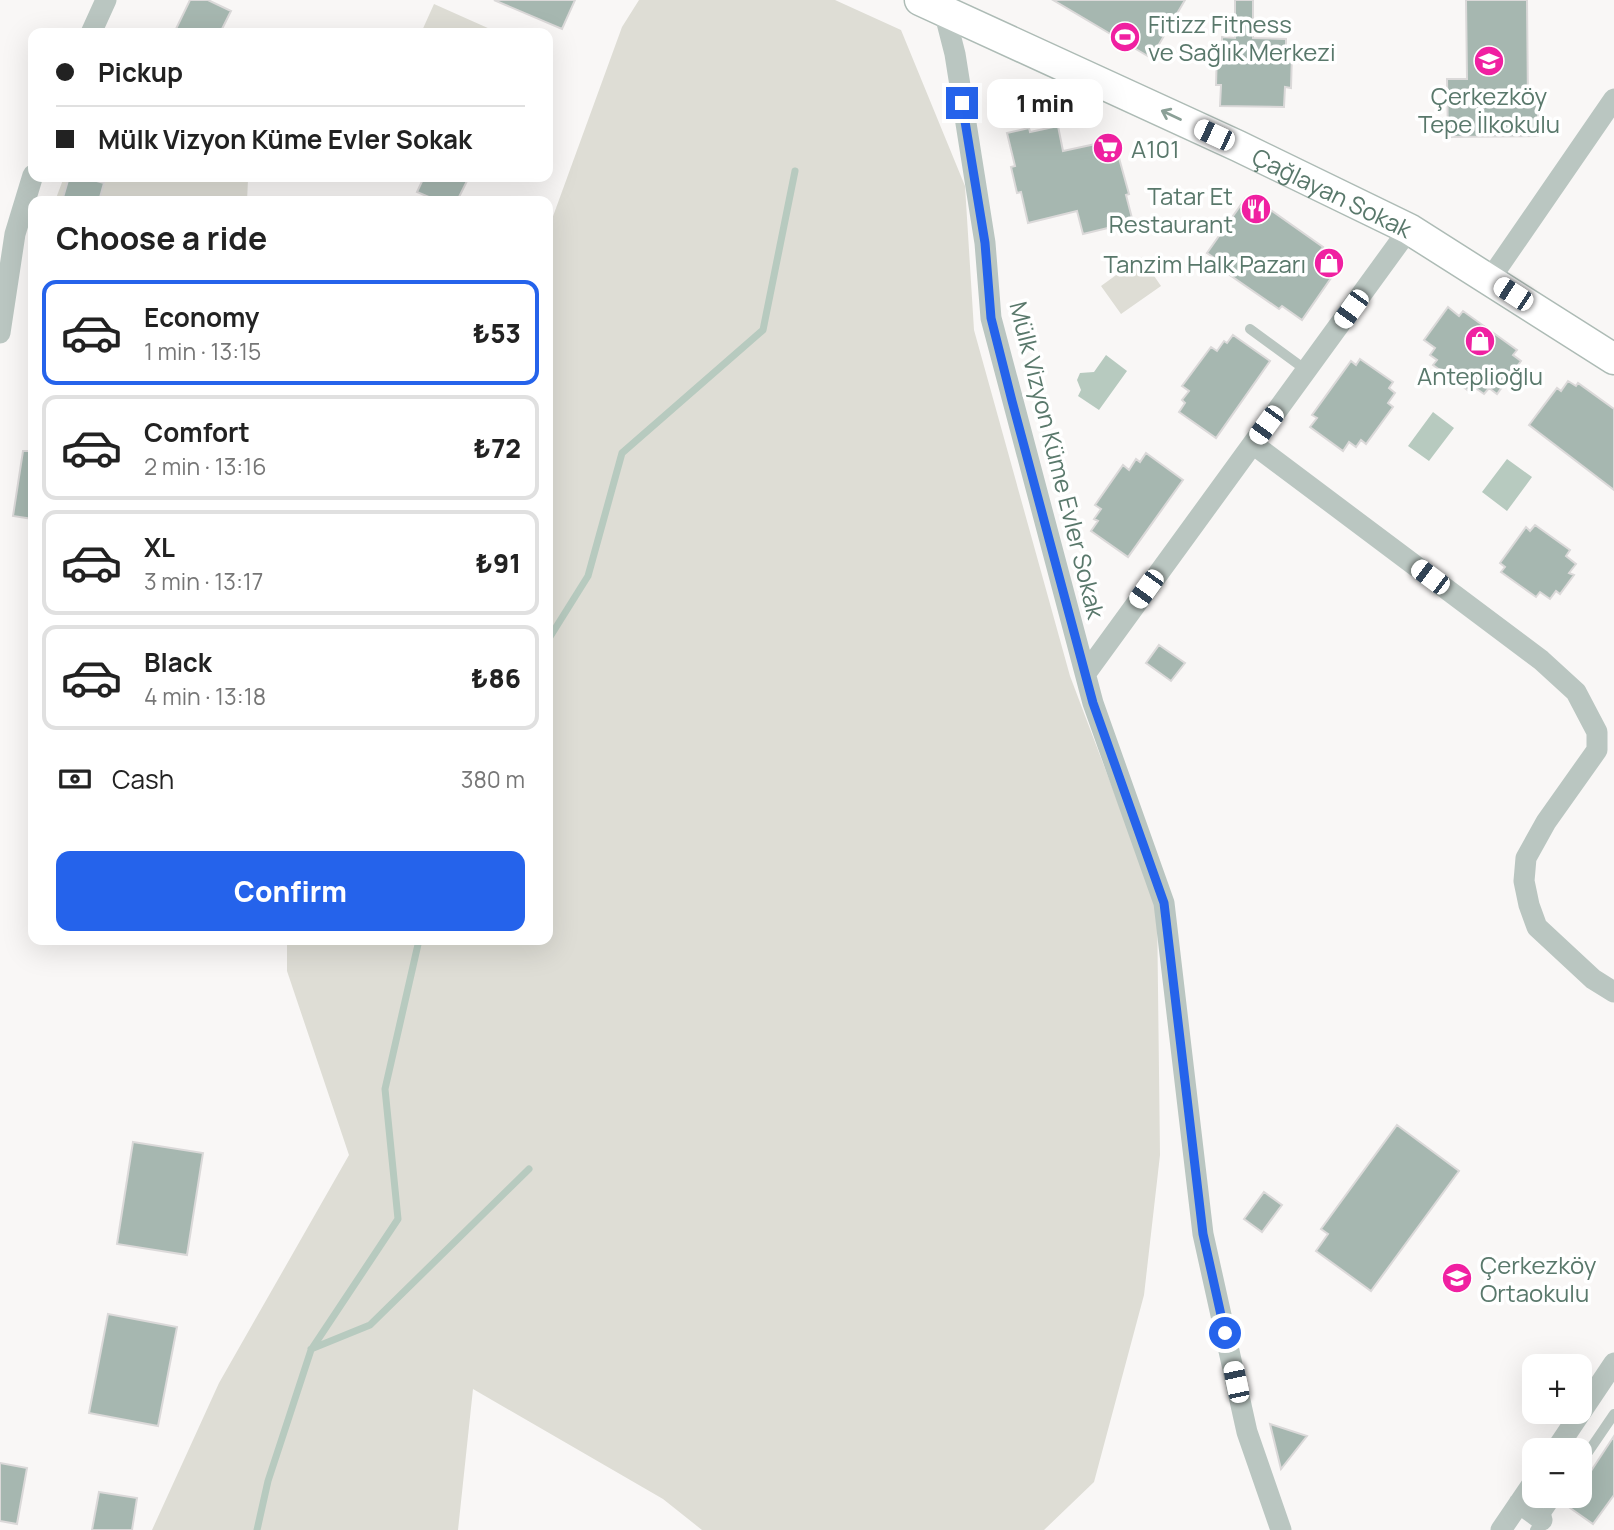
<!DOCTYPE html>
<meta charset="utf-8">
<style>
:root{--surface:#fff;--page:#f2f2f2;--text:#222;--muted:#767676;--line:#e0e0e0;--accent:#2563eb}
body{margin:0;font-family:Manrope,sans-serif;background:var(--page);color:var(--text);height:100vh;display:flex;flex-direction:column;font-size:26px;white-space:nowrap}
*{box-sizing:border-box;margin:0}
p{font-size:23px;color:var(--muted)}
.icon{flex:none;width:38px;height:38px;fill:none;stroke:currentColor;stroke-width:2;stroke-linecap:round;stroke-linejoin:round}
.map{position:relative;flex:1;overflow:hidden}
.side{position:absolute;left:28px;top:196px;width:525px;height:749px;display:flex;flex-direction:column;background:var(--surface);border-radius:14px;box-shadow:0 7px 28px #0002}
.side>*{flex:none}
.guide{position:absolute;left:28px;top:28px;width:525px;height:154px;border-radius:14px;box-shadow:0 7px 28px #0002;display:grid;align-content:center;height:154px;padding:0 28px;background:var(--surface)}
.buttons{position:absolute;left:1522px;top:1354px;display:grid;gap:14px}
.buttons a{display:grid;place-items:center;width:70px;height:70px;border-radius:14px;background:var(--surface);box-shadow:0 7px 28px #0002;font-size:35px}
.end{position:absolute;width:32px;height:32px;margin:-16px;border:9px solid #2563eb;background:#fff;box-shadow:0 0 0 4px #fff}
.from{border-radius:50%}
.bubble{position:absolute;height:49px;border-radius:14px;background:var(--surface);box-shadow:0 7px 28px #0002;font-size:23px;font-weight:800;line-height:49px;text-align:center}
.car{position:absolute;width:21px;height:42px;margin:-21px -10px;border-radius:9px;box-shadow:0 0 5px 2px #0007;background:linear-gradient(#fff 24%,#345 0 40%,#fff 0 76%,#345 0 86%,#fff 0)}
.guide b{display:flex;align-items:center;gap:24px;height:66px;font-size:26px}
.guide b+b{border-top:2px solid var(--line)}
.guide i{width:18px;height:18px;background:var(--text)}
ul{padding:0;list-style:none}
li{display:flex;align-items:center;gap:21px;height:105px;margin:0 14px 10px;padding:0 14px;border:4px solid var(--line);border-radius:14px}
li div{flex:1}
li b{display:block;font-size:26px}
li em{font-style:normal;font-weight:800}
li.active{border-color:var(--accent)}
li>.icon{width:63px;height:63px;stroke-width:1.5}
h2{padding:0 28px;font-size:32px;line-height:84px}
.pay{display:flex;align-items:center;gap:18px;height:77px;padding:0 28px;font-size:26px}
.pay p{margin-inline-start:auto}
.action{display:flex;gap:14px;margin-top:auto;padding:14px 28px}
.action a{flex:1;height:80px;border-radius:14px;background:var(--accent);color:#fff;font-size:28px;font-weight:800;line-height:80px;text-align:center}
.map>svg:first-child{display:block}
.green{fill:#deddd5}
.water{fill:#b7cabf}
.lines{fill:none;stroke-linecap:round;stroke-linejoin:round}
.stream{stroke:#b7cabf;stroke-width:7}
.building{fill:#a6b7b0;stroke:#dbd9d9;stroke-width:2}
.secondary-casing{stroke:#adbbb5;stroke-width:33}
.lane{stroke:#bac6c1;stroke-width:10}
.street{stroke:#bac6c1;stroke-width:21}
.secondary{stroke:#fff;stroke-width:30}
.oneway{stroke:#8ba097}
.route{stroke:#2563eb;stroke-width:9}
.labels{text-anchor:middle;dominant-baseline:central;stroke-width:7;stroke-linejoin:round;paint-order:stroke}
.poi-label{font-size:24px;fill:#59786b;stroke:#fff;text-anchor:start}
.street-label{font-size:24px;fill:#59786b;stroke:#fff}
</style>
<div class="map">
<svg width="1614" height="1530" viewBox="0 0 1614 1530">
<rect width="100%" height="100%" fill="#f9f7f6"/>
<path class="green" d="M 639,0 L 835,0 L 901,30 L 965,186 L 974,330 L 1070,676 L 1157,906 L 1160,1155 L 1144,1295 L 1094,1482 L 1044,1530 L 702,1530 L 663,1499 L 473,1389 L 458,1530 L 152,1530 L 219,1383 L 349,1155 L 287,971 L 287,940 L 548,940 L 548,230 L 622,27 Z
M 434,4 L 499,33 L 421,33 Z
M 64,177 L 242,177 L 248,180 L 247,201 L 55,201 Z
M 1141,257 L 1161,286 L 1121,314 L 1101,286 Z"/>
<path class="water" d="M 1106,355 L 1127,371 L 1099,410 L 1078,396 L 1081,390 L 1077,380 L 1080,373 L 1094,372 Z
M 1433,412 L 1454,428 L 1429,461 L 1408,446 Z
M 1507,459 L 1532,477 L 1507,511 L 1482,492 Z"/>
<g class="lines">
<path class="stream" d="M 548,640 L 588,576 L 622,453 L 763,330 L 795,171
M 311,1349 L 370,1325 L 529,1169
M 257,1530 L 268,1481 L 311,1350 L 398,1219 L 385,1089 L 419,940"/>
</g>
<path class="building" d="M 190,0 L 208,0 L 231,11 L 220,33 L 174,33 Z
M 494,0 L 575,0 L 562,29 Z
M 1053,0 L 1185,0 L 1151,58 Z
M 1235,0 L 1253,0 L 1253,38 L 1286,39 L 1286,53 L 1292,53 L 1291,88 L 1285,87 L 1284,107 L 1220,106 L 1221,85 L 1216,85 L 1217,51 L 1222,51 L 1222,37 L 1235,38 Z
M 1466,0 L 1527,0 L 1528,105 L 1538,105 L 1538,136 L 1448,137 L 1447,79 L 1467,79 Z
M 1058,126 L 1063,151 L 1114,140 L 1129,194 L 1126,195 L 1134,226 L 1113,231 L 1112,227 L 1083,234 L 1077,211 L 1028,223 L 1021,192 L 1017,193 L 1011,167 L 1015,166 L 1007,133 L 1029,128 L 1030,132 Z
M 69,177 L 82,177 L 104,183 L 99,201 L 62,201 Z
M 424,177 L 469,177 L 457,201 L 438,201 L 417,192 Z
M 1245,199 L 1265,213 L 1268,208 L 1323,247 L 1320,251 L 1340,265 L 1302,320 L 1282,306 L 1279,309 L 1224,271 L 1227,267 L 1207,253 Z
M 1448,307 L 1459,316 L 1463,311 L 1517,350 L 1513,355 L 1521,361 L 1497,394 L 1489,388 L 1484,394 L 1474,387 L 1470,392 L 1433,365 L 1437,360 L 1430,355 L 1435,348 L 1424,340 Z
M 1233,335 L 1270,361 L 1216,438 L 1179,412 L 1185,403 L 1182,400 L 1189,391 L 1182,386 L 1211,347 L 1217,351 L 1224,341 L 1227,343 Z
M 1360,359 L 1393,382 L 1389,388 L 1395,393 L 1388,403 L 1393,407 L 1366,444 L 1361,440 L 1356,447 L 1349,442 L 1343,451 L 1310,427 L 1317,418 L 1312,415 L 1351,361 L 1356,365 Z
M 1568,381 L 1576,386 L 1578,383 L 1614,409 L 1614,490 L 1529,425 L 1557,388 L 1561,391 Z
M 23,451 L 33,451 L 33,519 L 13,516 Z
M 1146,453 L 1183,480 L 1128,557 L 1091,531 L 1098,521 L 1094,519 L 1101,509 L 1095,505 L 1123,465 L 1129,470 L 1136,459 L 1140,462 Z
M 1535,525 L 1570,550 L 1566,556 L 1576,564 L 1569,573 L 1574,575 L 1560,594 L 1556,591 L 1550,599 L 1540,592 L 1536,597 L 1501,572 L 1505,567 L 1500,563 L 1526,527 L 1530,531 Z
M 1159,645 L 1185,663 L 1171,681 L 1146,663 Z
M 1397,1125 L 1459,1171 L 1371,1291 L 1316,1251 L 1328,1234 L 1321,1229 Z
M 133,1142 L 203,1153 L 187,1255 L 117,1244 Z
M 1264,1192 L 1282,1205 L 1262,1232 L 1244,1219 Z
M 108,1314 L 177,1327 L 158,1426 L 89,1413 Z
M 1270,1424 L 1307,1436 L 1281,1469 Z
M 1614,1436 L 1614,1495 L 1593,1524 L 1563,1503 L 1566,1496 L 1580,1496 L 1580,1472 L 1584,1471 L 1589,1474 Z
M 0,1463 L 27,1468 L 17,1524 L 0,1521 Z
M 99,1492 L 137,1498 L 132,1530 L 92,1530 Z"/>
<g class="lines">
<g class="secondary-casing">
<g id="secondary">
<path id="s1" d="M 920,0 L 1238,146 L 1409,229 L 1614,359"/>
</g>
</g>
<path class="lane" d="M 1250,329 L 1306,370
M 1580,1464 L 1614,1414
M 1535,1530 L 1558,1496"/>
<path class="street" d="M 944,11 L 955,54 L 985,243 L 991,318 L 1093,703 L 1164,903 L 1203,1234 L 1247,1432 L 1281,1530
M 91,33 L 106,0
M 1490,279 L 1614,99
M 0,333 L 15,234 L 33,175
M 1253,444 L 1541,660 L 1576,692 L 1597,732 L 1597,750 L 1546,822 L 1526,858 L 1524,881 L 1529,905 L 1537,927 L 1593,979 L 1614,992
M 1086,673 L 1409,229
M 1555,1451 L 1614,1363
M 1519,1503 L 1542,1520
M 1501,1530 L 1535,1480"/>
<use href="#secondary" class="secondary"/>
</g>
<defs><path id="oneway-shaft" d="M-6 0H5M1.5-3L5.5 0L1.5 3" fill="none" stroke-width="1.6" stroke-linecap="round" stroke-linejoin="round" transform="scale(1.75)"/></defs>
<use class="oneway" href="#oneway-shaft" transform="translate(1171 115) rotate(-155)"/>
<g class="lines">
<path class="route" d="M 962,103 L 985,243 L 991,318 L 1012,401 L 1093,703 L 1164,903 L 1203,1234 L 1225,1333"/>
</g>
<defs>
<g id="stadium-disc" transform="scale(1.575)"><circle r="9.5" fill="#f020a1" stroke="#fff"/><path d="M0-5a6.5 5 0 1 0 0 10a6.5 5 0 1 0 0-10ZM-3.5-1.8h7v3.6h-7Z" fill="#fff"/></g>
<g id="school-disc" transform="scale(1.575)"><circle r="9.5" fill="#f020a1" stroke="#fff"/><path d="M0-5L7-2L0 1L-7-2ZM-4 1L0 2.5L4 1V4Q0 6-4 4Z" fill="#fff"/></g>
<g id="supermarket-disc" transform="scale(1.575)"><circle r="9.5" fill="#f020a1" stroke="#fff"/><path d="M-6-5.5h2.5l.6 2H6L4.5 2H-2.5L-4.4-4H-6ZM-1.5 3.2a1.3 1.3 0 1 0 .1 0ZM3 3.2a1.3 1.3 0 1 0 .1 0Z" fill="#fff"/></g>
<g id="restaurant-disc" transform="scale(1.575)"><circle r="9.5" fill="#f020a1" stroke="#fff"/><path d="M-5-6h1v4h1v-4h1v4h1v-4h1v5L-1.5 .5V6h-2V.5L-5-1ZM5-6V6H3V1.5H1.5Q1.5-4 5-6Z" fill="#fff"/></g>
<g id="shop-disc" transform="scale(1.575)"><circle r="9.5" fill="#f020a1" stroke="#fff"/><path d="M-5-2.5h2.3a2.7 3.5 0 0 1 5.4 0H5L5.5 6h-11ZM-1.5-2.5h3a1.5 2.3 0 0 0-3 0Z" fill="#fff"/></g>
</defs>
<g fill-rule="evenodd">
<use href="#stadium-disc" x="1125" y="37"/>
<use href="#school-disc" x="1489" y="61"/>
<use href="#supermarket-disc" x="1108" y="148"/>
<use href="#restaurant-disc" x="1256" y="209"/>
<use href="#shop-disc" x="1329" y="263"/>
<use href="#shop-disc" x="1480" y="341"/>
<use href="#school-disc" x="1457" y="1278"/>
</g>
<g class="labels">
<g class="poi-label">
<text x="1148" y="23">Fitizz Fitness<tspan x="1148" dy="28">ve Sağlık Merkezi</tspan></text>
<text x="1489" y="95" text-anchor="middle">Çerkezköy<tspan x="1489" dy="28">Tepe İlkokulu</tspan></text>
<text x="1131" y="148">A101</text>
<text x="1233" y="195" text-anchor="end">Tatar Et<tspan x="1233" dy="28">Restaurant</tspan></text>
<text x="1306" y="263" text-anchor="end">Tanzim Halk Pazarı</text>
<text x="1480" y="375" text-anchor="middle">Anteplioğlu</text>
<text x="1480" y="1264">Çerkezköy<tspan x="1480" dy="28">Ortaokulu</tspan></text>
</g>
<g class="street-label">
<text stroke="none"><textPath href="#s1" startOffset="455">Çağlayan Sokak</textPath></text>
<text transform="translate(1058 460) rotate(76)">Mülk Vizyon Küme Evler Sokak</text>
</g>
</g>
</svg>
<div class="buttons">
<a>+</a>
<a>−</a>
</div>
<i class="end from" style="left:1225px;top:1333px"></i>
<i class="end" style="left:962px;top:103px"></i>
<div class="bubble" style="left:987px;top:79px;width:116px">1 min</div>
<i class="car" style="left:1214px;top:135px;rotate:295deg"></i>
<i class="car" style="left:1513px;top:294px;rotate:303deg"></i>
<i class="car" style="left:1351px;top:309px;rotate:216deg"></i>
<i class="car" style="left:1266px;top:425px;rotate:216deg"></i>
<i class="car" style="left:1430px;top:577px;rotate:307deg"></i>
<i class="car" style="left:1146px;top:589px;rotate:216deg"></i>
<i class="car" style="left:1236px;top:1382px;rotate:348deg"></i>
<div class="guide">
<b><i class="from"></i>Pickup</b>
<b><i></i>Mülk Vizyon Küme Evler Sokak</b>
</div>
<section class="side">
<h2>Choose a ride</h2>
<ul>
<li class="active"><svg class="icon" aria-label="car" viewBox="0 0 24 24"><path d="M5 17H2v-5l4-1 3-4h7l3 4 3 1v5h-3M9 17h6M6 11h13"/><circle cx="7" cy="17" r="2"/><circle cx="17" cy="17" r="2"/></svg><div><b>Economy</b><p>1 min · 13:15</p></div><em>₺53</em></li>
<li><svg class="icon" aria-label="car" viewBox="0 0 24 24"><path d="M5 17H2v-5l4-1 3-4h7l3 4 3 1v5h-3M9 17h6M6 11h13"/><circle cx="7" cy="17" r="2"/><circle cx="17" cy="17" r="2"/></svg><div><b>Comfort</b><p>2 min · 13:16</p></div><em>₺72</em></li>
<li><svg class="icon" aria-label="car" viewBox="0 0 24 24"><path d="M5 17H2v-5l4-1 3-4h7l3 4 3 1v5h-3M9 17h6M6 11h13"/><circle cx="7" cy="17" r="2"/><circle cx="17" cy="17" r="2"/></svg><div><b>XL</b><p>3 min · 13:17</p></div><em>₺91</em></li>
<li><svg class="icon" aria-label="car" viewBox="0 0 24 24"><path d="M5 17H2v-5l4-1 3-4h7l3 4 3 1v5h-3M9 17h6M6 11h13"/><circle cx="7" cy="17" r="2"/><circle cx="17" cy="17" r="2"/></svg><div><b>Black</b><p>4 min · 13:18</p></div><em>₺86</em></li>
</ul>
<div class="pay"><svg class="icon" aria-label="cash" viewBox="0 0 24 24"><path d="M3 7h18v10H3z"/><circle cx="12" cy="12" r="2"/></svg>Cash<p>380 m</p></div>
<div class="action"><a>Confirm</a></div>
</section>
</div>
